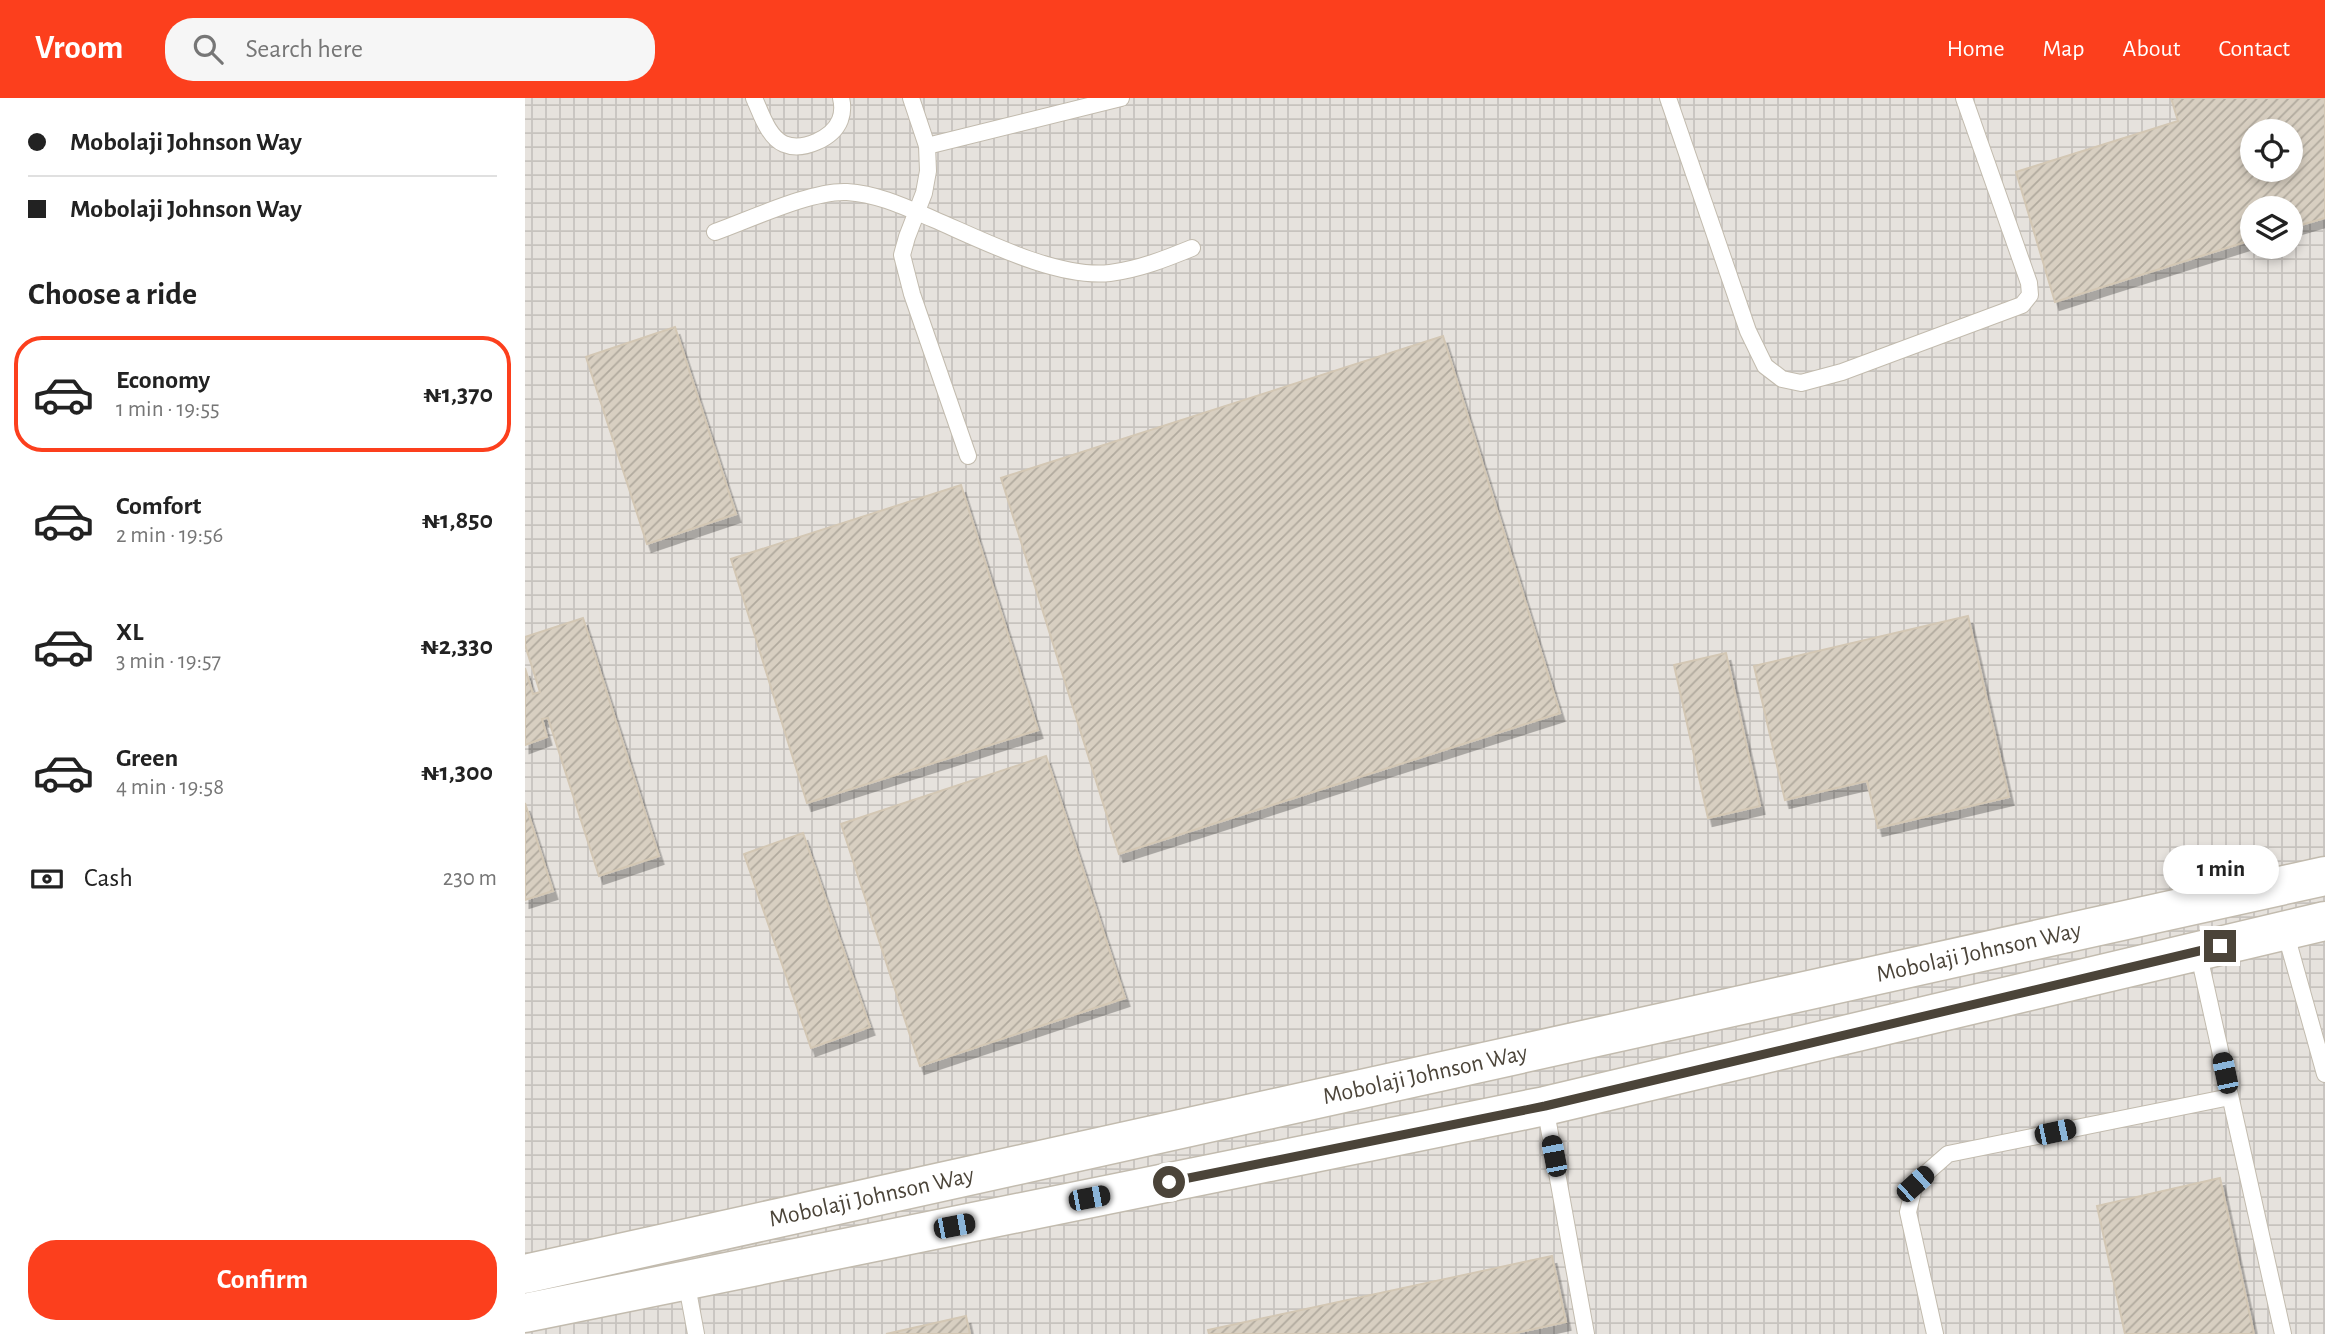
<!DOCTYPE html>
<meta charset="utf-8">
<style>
:root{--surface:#fff;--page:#f6f6f6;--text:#222;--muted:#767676;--line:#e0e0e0;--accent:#fc3f1d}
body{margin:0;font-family:"Alegreya Sans",sans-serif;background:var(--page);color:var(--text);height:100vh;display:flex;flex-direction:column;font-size:26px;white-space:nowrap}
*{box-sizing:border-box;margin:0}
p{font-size:23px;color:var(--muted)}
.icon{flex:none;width:38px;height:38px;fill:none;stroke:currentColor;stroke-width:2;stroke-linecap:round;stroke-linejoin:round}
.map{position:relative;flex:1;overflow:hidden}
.details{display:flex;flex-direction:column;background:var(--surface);width:525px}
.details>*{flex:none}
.banner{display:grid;align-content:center;height:154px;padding:0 28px;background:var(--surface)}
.buttons{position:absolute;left:1715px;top:21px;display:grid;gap:14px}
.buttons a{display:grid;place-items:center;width:63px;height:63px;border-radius:50%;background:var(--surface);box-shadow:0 4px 10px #0003;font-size:35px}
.end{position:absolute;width:32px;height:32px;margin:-16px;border:9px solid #4b4439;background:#fff;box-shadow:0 0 0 4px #fff}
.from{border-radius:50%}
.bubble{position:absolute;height:49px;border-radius:24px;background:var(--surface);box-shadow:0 4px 10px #0003;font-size:23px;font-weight:700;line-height:49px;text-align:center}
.car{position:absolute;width:21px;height:42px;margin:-21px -10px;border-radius:9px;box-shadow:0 0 5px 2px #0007;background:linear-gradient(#222 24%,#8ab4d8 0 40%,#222 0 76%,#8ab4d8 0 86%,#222 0)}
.banner b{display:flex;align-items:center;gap:24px;height:66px;font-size:26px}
.banner b+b{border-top:2px solid var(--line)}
.banner i{width:18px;height:18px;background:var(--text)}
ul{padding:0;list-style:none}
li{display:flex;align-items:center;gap:21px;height:116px;margin:0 14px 10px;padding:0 14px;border:4px solid transparent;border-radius:28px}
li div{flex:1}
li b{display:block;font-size:26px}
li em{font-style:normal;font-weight:700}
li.selected{border-color:var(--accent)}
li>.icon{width:63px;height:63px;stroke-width:1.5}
h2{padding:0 28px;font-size:32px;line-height:84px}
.pay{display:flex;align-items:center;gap:18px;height:77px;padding:0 28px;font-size:26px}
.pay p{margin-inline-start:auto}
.cta{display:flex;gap:14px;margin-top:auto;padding:14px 28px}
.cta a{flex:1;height:80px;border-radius:28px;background:var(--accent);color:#fff;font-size:28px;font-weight:700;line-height:80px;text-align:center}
header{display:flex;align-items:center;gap:42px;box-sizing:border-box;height:98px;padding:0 35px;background:var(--accent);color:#fff}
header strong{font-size:33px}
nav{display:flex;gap:38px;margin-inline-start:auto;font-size:24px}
.search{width:490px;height:63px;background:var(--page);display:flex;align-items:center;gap:18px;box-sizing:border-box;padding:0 24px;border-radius:28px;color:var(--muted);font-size:26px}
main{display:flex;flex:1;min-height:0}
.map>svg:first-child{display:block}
.industrial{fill:url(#industrial-grid);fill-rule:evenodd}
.building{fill:url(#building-hatch);stroke:#d3c7b4;stroke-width:2;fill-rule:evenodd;filter:url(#shadow)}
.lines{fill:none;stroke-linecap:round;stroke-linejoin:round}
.service-casing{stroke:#c2bbae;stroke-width:18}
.tertiary-casing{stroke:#c2bbae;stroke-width:41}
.service{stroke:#fff;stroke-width:16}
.tertiary{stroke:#fff;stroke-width:38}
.route{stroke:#4b4439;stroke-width:9}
.labels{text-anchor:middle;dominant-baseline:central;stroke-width:5;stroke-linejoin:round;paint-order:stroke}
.street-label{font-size:24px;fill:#4b4439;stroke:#fff}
</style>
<header>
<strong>Vroom</strong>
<div class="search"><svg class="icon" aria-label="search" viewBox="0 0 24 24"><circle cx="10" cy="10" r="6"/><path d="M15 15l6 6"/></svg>Search here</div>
<nav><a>Home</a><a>Map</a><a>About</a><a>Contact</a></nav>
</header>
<main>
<section class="details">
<div class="banner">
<b><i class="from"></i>Mobolaji Johnson Way</b>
<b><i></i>Mobolaji Johnson Way</b>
</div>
<h2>Choose a ride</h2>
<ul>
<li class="selected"><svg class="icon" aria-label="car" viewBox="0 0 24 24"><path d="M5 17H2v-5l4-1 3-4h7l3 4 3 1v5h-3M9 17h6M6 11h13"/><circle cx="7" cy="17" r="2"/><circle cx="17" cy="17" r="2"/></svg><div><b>Economy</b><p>1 min · 19:55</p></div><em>₦1,370</em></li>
<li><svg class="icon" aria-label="car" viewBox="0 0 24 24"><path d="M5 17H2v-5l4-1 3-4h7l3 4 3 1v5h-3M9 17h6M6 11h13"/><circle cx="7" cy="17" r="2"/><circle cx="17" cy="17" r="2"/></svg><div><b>Comfort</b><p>2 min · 19:56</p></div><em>₦1,850</em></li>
<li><svg class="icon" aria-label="car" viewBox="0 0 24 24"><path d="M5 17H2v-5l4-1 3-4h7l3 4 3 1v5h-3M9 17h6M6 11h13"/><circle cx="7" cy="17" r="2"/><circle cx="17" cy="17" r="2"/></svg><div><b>XL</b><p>3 min · 19:57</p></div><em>₦2,330</em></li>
<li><svg class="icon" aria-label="car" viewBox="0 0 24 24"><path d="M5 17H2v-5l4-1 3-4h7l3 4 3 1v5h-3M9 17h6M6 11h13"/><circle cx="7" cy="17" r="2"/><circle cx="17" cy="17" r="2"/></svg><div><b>Green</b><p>4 min · 19:58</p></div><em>₦1,300</em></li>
</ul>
<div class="pay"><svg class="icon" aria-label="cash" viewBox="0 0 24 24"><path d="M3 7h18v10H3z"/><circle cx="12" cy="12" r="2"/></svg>Cash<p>230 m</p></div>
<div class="cta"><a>Confirm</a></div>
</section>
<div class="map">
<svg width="1800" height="1236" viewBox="0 0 1800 1236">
<defs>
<pattern id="industrial-grid" width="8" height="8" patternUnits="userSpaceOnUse" patternTransform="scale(1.75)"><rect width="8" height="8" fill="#e6e2dd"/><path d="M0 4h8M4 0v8" fill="none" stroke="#c7c3be"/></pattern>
<pattern id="building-hatch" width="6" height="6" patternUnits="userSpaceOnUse" patternTransform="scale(1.75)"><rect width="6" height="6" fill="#d8cfc1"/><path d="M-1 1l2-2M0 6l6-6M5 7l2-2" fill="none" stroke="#b1aa9e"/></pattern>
<filter id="shadow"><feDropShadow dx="4.5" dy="8" stdDeviation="0" flood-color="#0004"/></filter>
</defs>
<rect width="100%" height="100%" fill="#f6f3ec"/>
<path class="industrial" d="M 0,0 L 1800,0 L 1800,1236 L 0,1236 ZM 1727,33 L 1766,33 L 1766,72 L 1727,72 ZM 1727,110 L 1766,110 L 1766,149 L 1727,149 Z"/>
<path class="building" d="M 1646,0 L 1800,0 L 1800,120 L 1766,130 L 1766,110 L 1727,110 L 1727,142 L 1530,204 L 1491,74 L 1653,23 ZM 1727,33 L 1766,33 L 1766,72 L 1727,72 Z
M 150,229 L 211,416 L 122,446 L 61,259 Z
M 918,238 L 1035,615 L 594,756 L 476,380 Z
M 436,387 L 513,632 L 282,705 L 206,461 Z
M 1443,518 L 1484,699 L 1353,730 L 1342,683 L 1260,702 L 1229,568 Z
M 58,520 L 134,758 L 74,778 L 23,620 L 17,621 L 22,639 L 0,647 L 0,570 L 8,596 L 15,594 L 0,547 L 0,539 Z
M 1201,555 L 1235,708 L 1183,720 L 1149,567 Z
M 521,658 L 600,900 L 395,968 L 316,726 Z
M 0,705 L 28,793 L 0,802 Z
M 278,735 L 345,929 L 286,950 L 219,756 Z
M 1695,1080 L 1729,1236 L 1600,1236 L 1572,1108 Z
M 1027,1158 L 1041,1224 L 986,1236 L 684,1236 L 683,1232 Z
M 441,1218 L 445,1236 L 361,1236 Z"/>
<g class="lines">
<g class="service-casing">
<path id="service" d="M 229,0 C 236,15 243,39 259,46 C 278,54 308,40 315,22 C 318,14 318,8 316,0
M 386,0 L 402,48 L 403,73 L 399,95 L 382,139 L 377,157 L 387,196 L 443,358
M 1143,0 L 1223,233 L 1240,268 L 1257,281 L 1276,285 L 1317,274 L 1497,207 L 1505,197 L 1504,185 L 1439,0
M 402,48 L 596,0
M 190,134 C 224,122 287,92 322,94 C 353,96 380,109 408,121 C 457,142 532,181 585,175 C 615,171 640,161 667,150
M 1760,833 L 1800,976
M 1673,853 L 1758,1236
M 1020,1008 L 1061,1236
M 161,1182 L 171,1236
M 1410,1236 L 1383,1114 L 1390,1085 L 1423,1056 L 1705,999"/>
</g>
<g class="tertiary-casing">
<g id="tertiary">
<path id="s1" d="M 0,1176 L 1800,778"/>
<path d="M 0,1215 L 1020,1008 L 1800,823"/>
</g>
</g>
<use href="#service" class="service"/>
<use href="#tertiary" class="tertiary"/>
</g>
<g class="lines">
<path class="route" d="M 644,1084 L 1020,1008 L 1695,848"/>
</g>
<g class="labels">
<g class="street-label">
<text stroke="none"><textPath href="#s1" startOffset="1489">Mobolaji Johnson Way</textPath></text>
<text stroke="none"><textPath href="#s1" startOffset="922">Mobolaji Johnson Way</textPath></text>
<text stroke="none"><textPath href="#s1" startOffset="355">Mobolaji Johnson Way</textPath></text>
</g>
</g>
</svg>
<div class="buttons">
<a><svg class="icon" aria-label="locate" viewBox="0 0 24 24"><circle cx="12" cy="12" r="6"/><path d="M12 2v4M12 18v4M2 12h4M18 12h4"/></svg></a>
<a><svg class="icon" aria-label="layers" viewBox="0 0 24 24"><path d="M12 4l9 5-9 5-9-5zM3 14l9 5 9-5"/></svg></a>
</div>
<i class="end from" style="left:644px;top:1084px"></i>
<i class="end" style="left:1695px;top:848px"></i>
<div class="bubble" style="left:1638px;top:747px;width:116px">1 min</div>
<i class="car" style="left:1700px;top:975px;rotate:348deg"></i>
<i class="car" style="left:1530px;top:1034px;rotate:78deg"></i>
<i class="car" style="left:1029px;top:1058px;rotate:349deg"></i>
<i class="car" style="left:1390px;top:1086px;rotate:48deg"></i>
<i class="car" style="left:564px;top:1100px;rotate:79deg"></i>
<i class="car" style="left:429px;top:1128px;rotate:79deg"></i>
</div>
</main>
